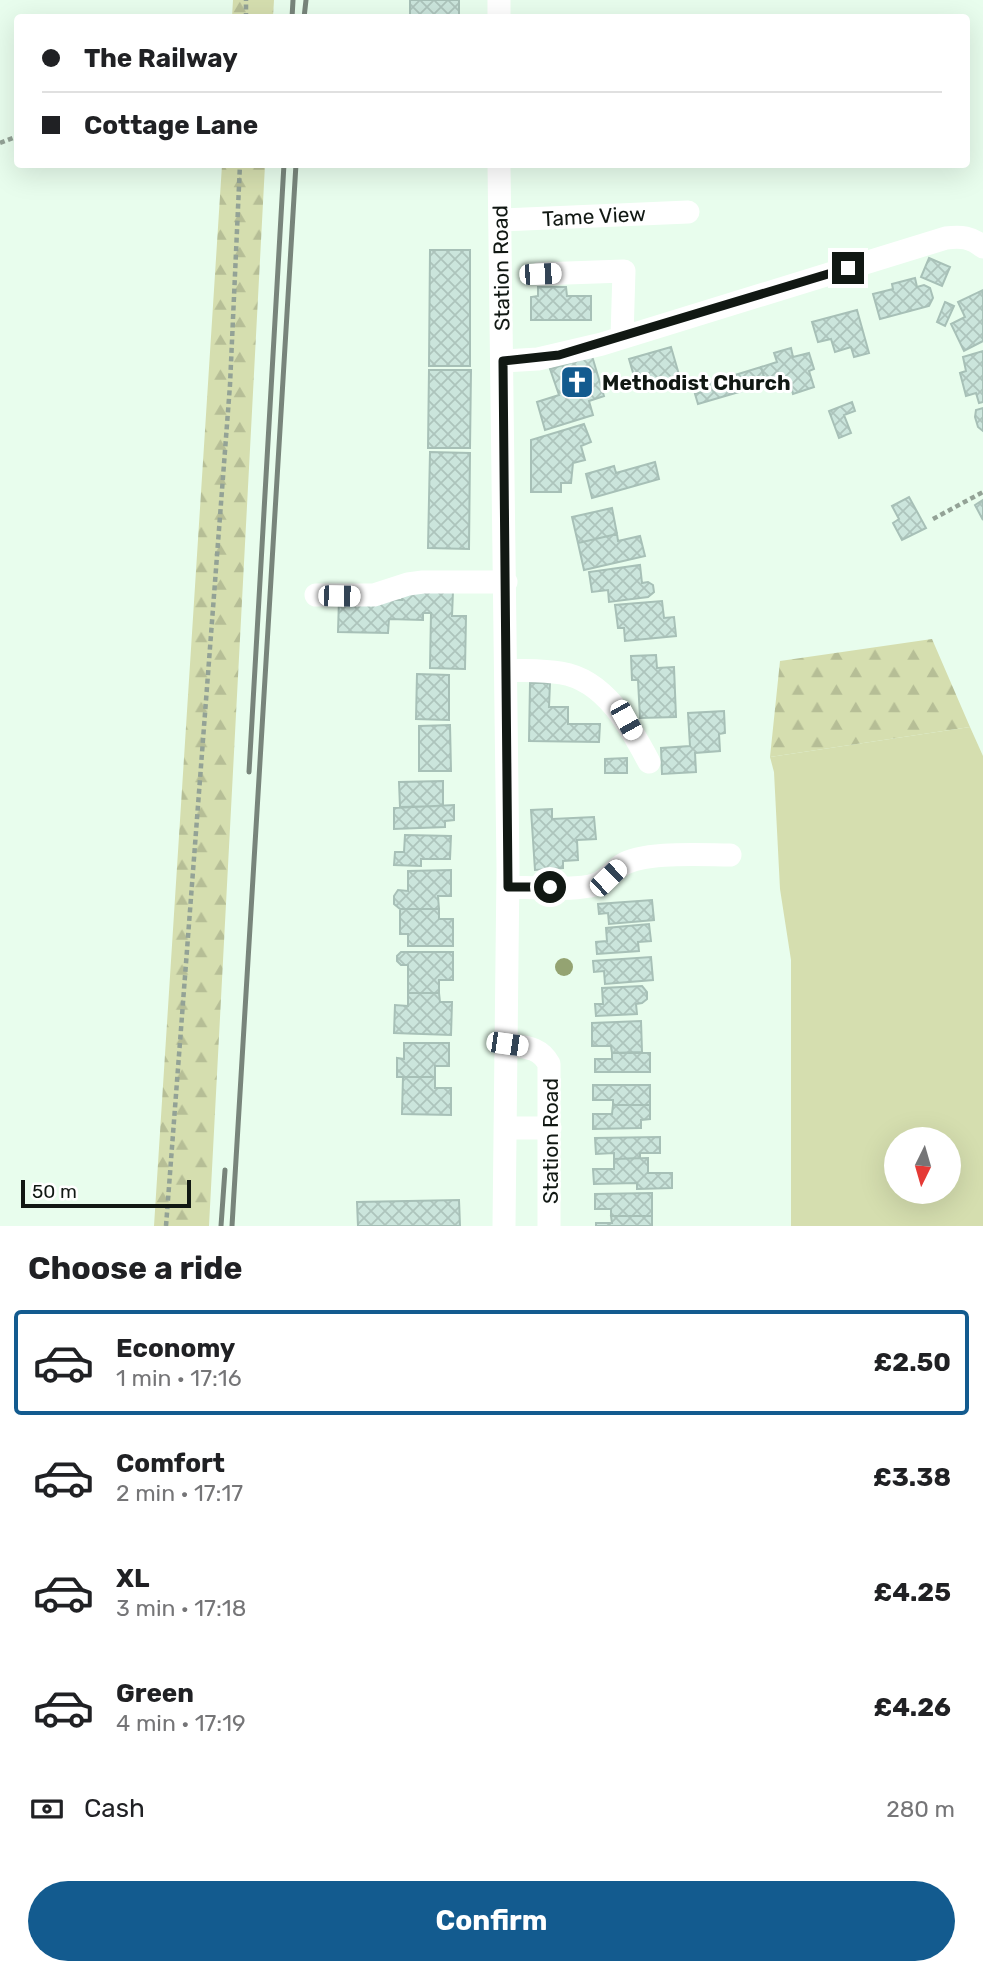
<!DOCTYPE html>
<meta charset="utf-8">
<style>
:root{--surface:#fff;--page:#f2f2f2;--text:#202124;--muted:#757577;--line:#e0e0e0;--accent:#135b8f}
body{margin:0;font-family:Rubik,sans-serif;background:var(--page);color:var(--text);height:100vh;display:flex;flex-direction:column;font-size:26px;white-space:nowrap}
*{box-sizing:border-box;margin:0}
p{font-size:23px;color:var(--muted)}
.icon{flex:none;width:38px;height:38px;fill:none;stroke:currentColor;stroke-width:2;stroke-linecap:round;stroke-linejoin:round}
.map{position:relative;height:1226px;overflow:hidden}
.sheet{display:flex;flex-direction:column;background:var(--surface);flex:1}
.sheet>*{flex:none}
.guide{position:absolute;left:14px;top:14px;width:956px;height:154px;border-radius:7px;box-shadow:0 7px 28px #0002;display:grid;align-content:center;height:154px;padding:0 28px;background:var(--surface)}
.needle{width:46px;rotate:185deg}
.tools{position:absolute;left:884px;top:1127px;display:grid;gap:14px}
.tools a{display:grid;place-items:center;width:77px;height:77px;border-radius:50%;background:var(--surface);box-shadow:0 7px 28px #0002;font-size:35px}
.scale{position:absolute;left:21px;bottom:18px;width:170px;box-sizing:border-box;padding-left:7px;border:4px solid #111813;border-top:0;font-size:19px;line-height:24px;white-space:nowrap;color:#111813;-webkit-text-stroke:5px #fff;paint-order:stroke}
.end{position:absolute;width:32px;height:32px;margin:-16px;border:9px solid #111813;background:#fff;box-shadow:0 0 0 4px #fff}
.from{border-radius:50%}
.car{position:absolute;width:21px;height:42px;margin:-21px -10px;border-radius:9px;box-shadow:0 0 5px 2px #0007;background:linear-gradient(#fff 24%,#345 0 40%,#fff 0 76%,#345 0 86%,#fff 0)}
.guide b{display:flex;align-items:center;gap:24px;height:66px;font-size:26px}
.guide b+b{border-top:2px solid var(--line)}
.guide i{width:18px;height:18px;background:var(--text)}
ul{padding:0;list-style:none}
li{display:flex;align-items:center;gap:21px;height:105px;margin:0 14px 10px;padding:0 14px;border:4px solid transparent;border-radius:7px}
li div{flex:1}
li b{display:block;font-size:26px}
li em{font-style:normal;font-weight:700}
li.active{border-color:var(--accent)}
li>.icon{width:63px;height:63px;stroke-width:1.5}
h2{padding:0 28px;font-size:32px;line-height:84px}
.pay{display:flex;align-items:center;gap:18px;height:77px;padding:0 28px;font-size:26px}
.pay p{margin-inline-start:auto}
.button{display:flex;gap:14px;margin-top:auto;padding:14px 28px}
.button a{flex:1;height:80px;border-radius:42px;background:var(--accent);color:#fff;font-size:28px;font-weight:700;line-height:80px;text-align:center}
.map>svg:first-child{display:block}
.green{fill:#d5deaf;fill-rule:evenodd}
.forest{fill:url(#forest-firs)}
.building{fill:url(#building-cross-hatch);stroke:#a7c0b7;stroke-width:2}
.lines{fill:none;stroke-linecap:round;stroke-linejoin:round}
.path{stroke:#93a296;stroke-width:4.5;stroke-dasharray:5 3.5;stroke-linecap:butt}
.minor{stroke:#fff;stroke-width:23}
.rail{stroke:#78857b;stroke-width:5}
.tree{fill:#94a372}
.route{stroke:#111813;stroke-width:9}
.labels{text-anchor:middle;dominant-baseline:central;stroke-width:6;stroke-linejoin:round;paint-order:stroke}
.street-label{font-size:21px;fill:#111813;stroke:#fff}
.poi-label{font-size:21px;font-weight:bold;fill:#111813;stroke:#fff;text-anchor:start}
</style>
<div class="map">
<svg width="983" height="1226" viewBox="0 0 983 1226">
<defs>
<pattern id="forest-firs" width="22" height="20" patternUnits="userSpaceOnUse" patternTransform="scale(1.75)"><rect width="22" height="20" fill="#d5deaf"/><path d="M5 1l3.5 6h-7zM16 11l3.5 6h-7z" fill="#b6be96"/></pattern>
<pattern id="building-cross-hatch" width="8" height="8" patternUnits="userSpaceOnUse" patternTransform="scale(1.75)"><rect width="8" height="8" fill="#cbe5dc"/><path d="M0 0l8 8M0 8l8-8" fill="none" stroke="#adc4bc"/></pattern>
</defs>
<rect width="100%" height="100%" fill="#e8fded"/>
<path class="green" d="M 970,727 L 983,756 L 983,1226 L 791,1226 L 791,960 L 780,889 L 774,772 L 770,757 ZM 896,1139 L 948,1139 L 948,1192 L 896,1192 Z"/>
<path class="forest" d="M 233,0 L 274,0 L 273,17 L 232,17 Z
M 222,165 L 265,165 L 209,1226 L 154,1226 Z
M 932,639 L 970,727 L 770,757 L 780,661 Z"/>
<path class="building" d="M 410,0 L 459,0 L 459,18 L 410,18 Z
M 430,250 L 470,250 L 470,366 L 429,366 Z
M 929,258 L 950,267 L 942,286 L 921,277 Z
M 915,278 L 917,287 L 924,285 L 930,288 L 933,298 L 929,306 L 880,319 L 873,294 L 893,289 L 892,284 Z
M 538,287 L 566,287 L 567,296 L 591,296 L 591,320 L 531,320 L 531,297 L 538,296 Z
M 983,290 L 983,341 L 964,351 L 951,324 L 965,317 L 958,302 Z
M 945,302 L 954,306 L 945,326 L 937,322 Z
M 857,310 L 869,353 L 854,357 L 851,347 L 835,352 L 831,339 L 818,342 L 812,322 Z
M 671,347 L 680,378 L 638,390 L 629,359 Z
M 791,348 L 793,357 L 809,353 L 814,369 L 809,371 L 814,387 L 793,394 L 790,382 L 768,389 L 761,367 L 777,362 L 774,353 Z
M 983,351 L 983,402 L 979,403 L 976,393 L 966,396 L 960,373 L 966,371 L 963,357 Z
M 592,356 L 604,396 L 589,401 L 593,415 L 545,430 L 537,402 L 559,395 L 550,369 Z
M 761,367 L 766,384 L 698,404 L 695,394 L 711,389 L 709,383 Z
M 429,370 L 471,370 L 470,448 L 428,448 Z
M 852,402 L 855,411 L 844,415 L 851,433 L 839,438 L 829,411 Z
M 983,408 L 983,431 L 978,427 L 975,417 L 976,410 Z
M 584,424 L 591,442 L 581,446 L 585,460 L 573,463 L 571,483 L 561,483 L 561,492 L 531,492 L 531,440 Z
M 430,452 L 470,453 L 469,549 L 428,548 Z
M 655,462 L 659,479 L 592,498 L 586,474 L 614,466 L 616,473 Z
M 909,497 L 926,528 L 902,540 L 893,523 L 899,519 L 892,506 Z
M 983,500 L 983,520 L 975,505 Z
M 612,508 L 617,534 L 578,543 L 572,517 Z
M 617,534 L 618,541 L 640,536 L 645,556 L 584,570 L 578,543 Z
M 640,565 L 642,583 L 648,582 L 653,585 L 654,592 L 648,597 L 609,602 L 608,590 L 592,592 L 589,572 Z
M 402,590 L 453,591 L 452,616 L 466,616 L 465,669 L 430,668 L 431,613 L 423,613 L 423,620 L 389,619 L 388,633 L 338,632 L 339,599 L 402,600 Z
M 662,601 L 664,618 L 674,617 L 676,636 L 625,641 L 624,628 L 618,628 L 615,605 Z
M 656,655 L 657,668 L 674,667 L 676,717 L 640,718 L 638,680 L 632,680 L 631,656 Z
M 417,674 L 449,675 L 449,720 L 416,719 Z
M 530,683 L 550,683 L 549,707 L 568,707 L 568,724 L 600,724 L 599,742 L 529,741 Z
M 724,711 L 725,733 L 719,734 L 720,751 L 695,753 L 696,772 L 662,774 L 661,748 L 690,746 L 688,713 Z
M 450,725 L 451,771 L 419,771 L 419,726 Z
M 627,758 L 627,773 L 605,773 L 605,759 Z
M 443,781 L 443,806 L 400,807 L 399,782 Z
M 454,805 L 454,820 L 445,821 L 445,827 L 394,829 L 394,808 Z
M 552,809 L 552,819 L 594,817 L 596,839 L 577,840 L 578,860 L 563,861 L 563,868 L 535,870 L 531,810 Z
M 405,835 L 451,836 L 450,859 L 421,859 L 421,866 L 394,865 L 395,852 L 404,852 Z
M 451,870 L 451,896 L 438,896 L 439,909 L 400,909 L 394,904 L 394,896 L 398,890 L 408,891 L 408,871 Z
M 652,900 L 654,920 L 609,924 L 608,913 L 599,914 L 598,904 Z
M 400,909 L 439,909 L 439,919 L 453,919 L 453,946 L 408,946 L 408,934 L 400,934 Z
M 649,924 L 651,941 L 638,942 L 639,951 L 597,954 L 596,942 L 607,941 L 606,928 Z
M 401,952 L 453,952 L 453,980 L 439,980 L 439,993 L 408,993 L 408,965 L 401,965 L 397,961 L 397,956 Z
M 651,957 L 653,980 L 605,984 L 604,971 L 594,972 L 593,961 Z
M 642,986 L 647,992 L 647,999 L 642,1003 L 636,1004 L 637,1014 L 596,1016 L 595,1004 L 603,1004 L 602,988 Z
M 408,993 L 439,993 L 440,1002 L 452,1002 L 451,1035 L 394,1033 L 395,1005 L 408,1006 Z
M 641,1021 L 642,1052 L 612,1053 L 611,1046 L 592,1046 L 592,1023 Z
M 404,1043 L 449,1043 L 449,1066 L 435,1066 L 435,1077 L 397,1077 L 397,1058 L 404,1059 Z
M 612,1053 L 650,1053 L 650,1072 L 595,1072 L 595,1059 L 612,1059 Z
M 403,1077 L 435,1077 L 435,1088 L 451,1088 L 451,1115 L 402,1114 Z
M 593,1085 L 650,1085 L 650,1105 L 613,1105 L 613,1100 L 593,1100 Z
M 613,1105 L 650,1105 L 650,1119 L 641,1120 L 641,1128 L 593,1129 L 593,1114 L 612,1114 Z
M 660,1137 L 660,1153 L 640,1153 L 640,1158 L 614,1159 L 614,1153 L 596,1154 L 595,1138 Z
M 648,1158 L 648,1173 L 672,1173 L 672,1188 L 637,1189 L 637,1183 L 594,1184 L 593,1169 L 614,1169 L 614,1159 Z
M 652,1193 L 652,1216 L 611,1216 L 611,1209 L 595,1209 L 595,1194 Z
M 459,1200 L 460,1226 L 358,1226 L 357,1202 Z
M 611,1216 L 652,1216 L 652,1226 L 596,1226 L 596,1223 L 612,1223 Z"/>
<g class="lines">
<path class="path" d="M 246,18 L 246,0
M 0,143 L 18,136
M 933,519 L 983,492
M 166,1226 L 230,385 L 240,164"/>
<path class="minor" d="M 499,0 L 499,18
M 499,164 L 508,869 L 504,1226
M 500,220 L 688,212
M 539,274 L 624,271 L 622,337
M 503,361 L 538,359 L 602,344 L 946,238 C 961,236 971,237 983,247
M 316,595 L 374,595 L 408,584 L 423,582 L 506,582
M 506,670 C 524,671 543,670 561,673 C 605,680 630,726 649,762
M 508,887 C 534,887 564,891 590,886 C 604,884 611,872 622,865 C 644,851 703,855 730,855
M 507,1044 C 525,1047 540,1047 549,1064 L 549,1226
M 506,1128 L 550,1128"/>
<path class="rail" d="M 292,18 L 293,0
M 304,18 L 306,0
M 249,772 L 284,164
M 221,1226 L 225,1170
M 232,1226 L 296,164"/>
</g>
<circle class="tree" cx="564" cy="967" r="9"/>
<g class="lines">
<path class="route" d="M 550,887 L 508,887 L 503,361 L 559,355 L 848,268"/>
</g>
<defs>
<g id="church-square" transform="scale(1.75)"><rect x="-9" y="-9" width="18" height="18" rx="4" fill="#135b8f" stroke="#fff"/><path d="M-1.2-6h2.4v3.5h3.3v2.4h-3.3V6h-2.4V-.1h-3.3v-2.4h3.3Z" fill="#fff"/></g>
</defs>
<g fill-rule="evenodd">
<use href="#church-square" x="577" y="382"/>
</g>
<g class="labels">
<g class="street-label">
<text transform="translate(594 216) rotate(-3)">Tame View</text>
<text transform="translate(501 268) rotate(-91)">Station Road</text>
<text transform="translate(550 1141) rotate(-90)">Station Road</text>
</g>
<g class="poi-label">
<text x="602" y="382">Methodist Church</text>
</g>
</g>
</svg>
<div class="tools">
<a><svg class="needle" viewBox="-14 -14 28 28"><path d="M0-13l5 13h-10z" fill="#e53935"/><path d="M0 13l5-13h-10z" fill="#757577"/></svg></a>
</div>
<div class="scale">50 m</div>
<i class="end from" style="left:550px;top:887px"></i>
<i class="end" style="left:848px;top:268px"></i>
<i class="car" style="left:540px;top:274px;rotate:88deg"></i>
<i class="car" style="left:339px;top:596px;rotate:91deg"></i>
<i class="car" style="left:626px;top:720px;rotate:151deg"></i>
<i class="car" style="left:608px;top:878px;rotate:46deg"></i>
<i class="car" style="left:507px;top:1044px;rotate:98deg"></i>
<div class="guide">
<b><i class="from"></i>The Railway</b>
<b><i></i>Cottage Lane</b>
</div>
</div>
<section class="sheet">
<h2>Choose a ride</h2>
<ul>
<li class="active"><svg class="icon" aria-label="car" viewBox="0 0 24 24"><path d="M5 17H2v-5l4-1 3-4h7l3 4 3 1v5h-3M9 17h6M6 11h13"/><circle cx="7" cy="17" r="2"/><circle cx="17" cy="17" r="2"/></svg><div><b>Economy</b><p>1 min · 17:16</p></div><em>£2.50</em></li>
<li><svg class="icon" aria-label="car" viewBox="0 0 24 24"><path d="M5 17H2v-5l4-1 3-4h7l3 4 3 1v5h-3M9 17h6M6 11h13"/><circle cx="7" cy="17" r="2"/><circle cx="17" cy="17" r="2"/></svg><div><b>Comfort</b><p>2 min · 17:17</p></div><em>£3.38</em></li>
<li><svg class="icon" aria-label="car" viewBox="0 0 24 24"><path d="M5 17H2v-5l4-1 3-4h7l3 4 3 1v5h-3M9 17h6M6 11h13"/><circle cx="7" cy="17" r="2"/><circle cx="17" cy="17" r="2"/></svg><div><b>XL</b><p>3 min · 17:18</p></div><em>£4.25</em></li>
<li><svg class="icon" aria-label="car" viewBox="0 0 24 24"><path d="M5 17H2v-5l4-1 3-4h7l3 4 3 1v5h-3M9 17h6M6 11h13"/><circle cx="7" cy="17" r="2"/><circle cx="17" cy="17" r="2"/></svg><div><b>Green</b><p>4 min · 17:19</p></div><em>£4.26</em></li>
</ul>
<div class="pay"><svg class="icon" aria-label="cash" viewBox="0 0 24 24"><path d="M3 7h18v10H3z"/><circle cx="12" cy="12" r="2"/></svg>Cash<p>280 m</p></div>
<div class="button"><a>Confirm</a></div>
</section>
